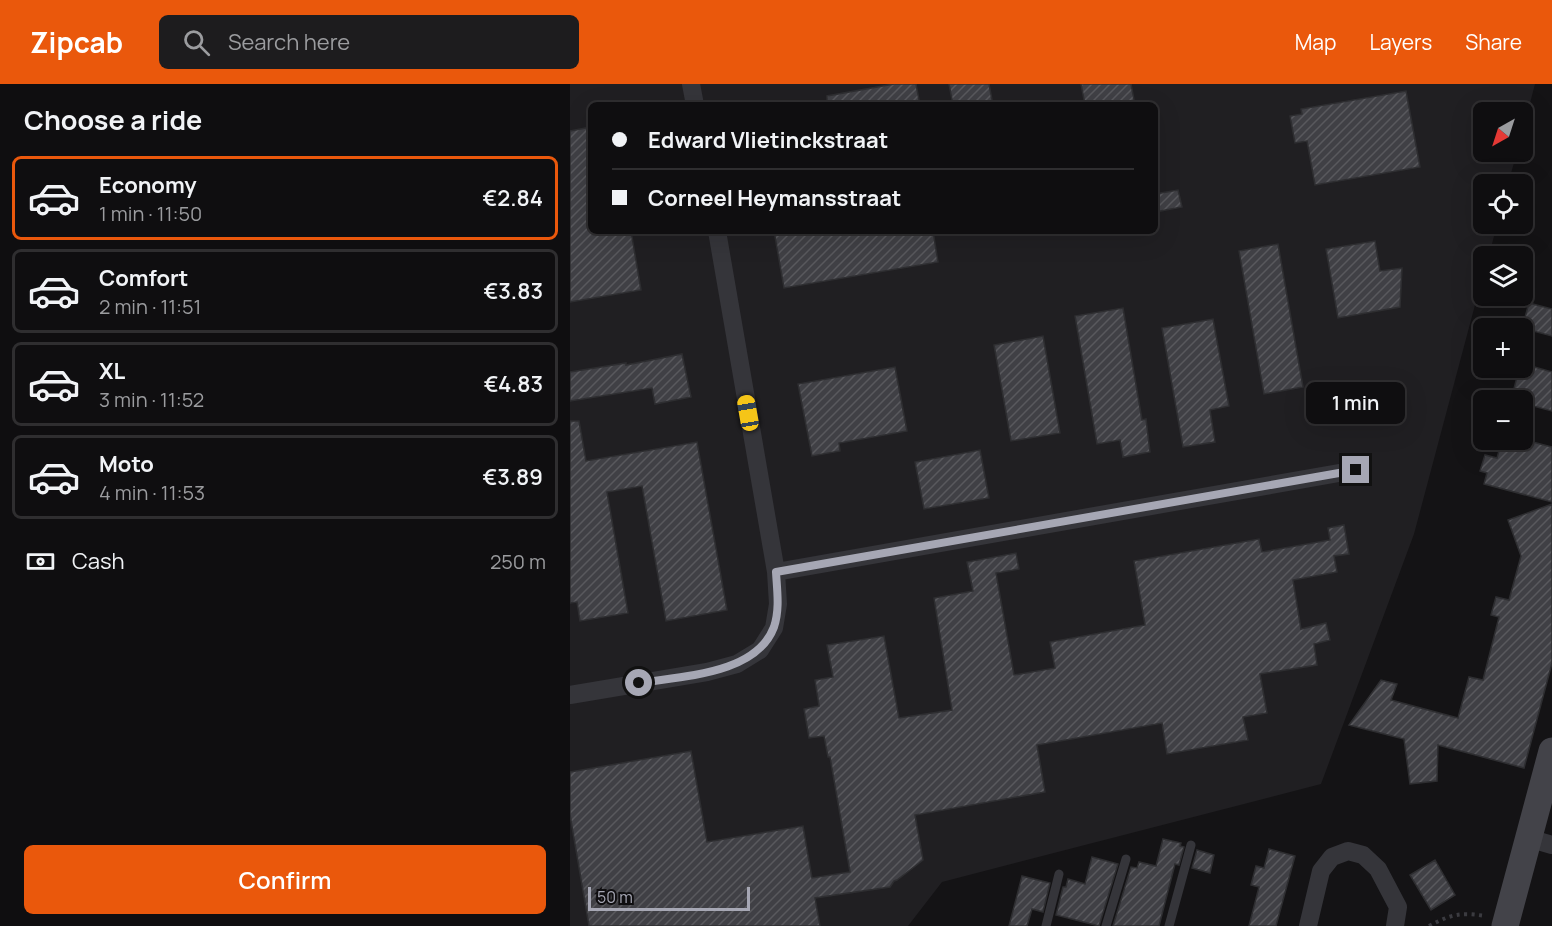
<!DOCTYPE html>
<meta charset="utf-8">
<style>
:root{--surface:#0f0e10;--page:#1d1c1e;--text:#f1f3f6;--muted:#9b9c9f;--line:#2f2e30;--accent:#ea580c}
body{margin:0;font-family:Manrope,sans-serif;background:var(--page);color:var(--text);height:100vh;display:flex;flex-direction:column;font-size:22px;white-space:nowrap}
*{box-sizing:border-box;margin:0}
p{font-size:20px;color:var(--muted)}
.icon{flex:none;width:33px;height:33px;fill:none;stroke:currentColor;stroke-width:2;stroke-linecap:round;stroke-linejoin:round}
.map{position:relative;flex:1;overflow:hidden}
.side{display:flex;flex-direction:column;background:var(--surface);width:570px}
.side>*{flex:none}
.guide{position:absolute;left:18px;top:18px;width:570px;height:132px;border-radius:9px;box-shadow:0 6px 24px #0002,0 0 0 2px var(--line);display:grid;align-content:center;height:132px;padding:0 24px;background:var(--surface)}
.needle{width:39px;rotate:219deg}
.buttons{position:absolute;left:903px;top:18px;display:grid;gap:12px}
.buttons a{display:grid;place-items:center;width:60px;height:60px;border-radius:9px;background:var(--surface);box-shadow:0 6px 24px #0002,0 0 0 2px var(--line);font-size:30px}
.scale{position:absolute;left:18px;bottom:15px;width:162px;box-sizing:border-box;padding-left:6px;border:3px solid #a6a7b4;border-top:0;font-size:16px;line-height:21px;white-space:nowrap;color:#a6a7b4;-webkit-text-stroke:4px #0f0e10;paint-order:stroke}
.end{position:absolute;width:27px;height:27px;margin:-14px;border:8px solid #a6a7b4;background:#111;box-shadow:0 0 0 3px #111}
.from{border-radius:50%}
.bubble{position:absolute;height:42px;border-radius:9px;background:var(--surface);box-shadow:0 6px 24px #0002,0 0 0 2px var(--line);font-size:20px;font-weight:600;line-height:42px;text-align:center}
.car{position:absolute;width:18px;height:36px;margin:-18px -9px;border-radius:8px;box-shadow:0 0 4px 2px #0007;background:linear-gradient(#f5c518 24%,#345 0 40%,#f5c518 0 76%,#345 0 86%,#f5c518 0)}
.guide b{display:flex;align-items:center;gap:21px;height:57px;font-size:22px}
.guide b+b{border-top:2px solid var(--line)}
.guide i{width:15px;height:15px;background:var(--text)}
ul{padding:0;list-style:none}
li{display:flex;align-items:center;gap:18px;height:84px;margin:0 12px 9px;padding:0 12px;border:3px solid var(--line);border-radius:9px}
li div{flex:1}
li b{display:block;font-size:22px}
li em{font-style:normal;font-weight:600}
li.current{border-color:var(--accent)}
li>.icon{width:54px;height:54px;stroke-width:1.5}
h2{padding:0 24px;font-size:27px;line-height:72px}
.pay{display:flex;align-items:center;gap:15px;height:66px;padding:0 24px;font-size:22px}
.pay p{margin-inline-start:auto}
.cta{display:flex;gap:12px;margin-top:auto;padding:12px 24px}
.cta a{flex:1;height:69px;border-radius:9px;background:var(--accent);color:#fff;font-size:24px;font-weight:600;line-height:69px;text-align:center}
header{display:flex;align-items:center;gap:36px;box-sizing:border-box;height:84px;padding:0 30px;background:var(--accent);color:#fff}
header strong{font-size:28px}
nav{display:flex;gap:33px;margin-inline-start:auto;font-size:21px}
.search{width:420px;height:54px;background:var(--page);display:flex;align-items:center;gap:15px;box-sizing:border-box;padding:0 21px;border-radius:9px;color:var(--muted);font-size:22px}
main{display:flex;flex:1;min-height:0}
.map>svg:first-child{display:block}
.built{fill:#201f22;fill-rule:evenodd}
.building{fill:url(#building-hatch);stroke:#2e2e31;stroke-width:1.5}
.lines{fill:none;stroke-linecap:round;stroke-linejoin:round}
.path{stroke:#3b3b40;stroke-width:4;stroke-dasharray:3 4.5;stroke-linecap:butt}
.service{stroke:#35353a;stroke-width:9}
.minor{stroke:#35353a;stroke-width:18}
.secondary{stroke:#434349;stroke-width:27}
.route{stroke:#a6a7b4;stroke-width:8}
</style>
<header>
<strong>Zipcab</strong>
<div class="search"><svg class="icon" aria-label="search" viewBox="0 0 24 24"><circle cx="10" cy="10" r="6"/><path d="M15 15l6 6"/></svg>Search here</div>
<nav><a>Map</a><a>Layers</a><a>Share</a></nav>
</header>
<main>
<section class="side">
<h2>Choose a ride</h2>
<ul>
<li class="current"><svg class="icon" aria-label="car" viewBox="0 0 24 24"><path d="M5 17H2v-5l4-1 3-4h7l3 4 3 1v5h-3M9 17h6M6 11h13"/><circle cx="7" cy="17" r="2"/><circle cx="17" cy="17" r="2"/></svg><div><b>Economy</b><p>1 min · 11:50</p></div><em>€2.84</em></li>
<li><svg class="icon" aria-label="car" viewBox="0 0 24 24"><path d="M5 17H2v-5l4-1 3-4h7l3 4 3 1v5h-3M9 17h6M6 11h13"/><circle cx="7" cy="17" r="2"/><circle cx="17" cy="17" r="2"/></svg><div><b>Comfort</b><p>2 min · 11:51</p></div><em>€3.83</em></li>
<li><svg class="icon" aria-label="car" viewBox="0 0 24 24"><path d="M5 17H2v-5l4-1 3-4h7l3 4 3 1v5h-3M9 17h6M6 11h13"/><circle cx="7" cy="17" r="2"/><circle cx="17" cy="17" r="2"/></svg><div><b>XL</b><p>3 min · 11:52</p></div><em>€4.83</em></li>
<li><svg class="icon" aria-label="car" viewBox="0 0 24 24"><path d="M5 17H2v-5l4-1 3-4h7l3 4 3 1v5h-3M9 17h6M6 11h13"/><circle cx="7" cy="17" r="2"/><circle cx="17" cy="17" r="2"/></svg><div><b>Moto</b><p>4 min · 11:53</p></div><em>€3.89</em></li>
</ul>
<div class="pay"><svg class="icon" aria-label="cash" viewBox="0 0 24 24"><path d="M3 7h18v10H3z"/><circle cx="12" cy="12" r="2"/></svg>Cash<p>250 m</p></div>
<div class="cta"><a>Confirm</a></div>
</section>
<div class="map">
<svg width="982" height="842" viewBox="0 0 982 842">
<defs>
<pattern id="building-hatch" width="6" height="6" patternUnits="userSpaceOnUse" patternTransform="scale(1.5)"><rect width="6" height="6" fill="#404045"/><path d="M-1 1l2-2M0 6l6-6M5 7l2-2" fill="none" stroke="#59595d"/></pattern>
</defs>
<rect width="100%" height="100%" fill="#141315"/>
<path class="built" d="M 0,0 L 965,0 L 953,46 L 952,28 L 914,28 L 914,68 L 947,68 L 938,100 L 914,100 L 914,140 L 927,140 L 919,172 L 914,172 L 913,191 L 844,450 L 751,700 L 372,798 L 338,842 L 0,842 ZM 21,21 L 585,21 L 585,147 L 21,147 Z"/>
<path class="building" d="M 324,0 L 346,0 L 350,21 L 257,21 L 257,12 Z
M 379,0 L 419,0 L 423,21 L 383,21 Z
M 511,0 L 561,0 L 565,21 L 515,21 Z
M 836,7 L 850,83 L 745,101 L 737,57 L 725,59 L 720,32 L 732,30 L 731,25 Z
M 21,43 L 21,147 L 61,147 L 71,206 L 0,218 L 0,47 Z
M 608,106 L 612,123 L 585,128 L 585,110 Z
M 204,147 L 363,147 L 368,178 L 214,204 Z
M 805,157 L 810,187 L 832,184 L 830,223 L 768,234 L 756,165 Z
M 708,160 L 733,303 L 694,310 L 669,167 Z
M 959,219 L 982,225 L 982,252 L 952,244 Z
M 553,224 L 572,336 L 576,335 L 580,368 L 553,373 L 550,356 L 527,360 L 505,232 Z
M 643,235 L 659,322 L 640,326 L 645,358 L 613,363 L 592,244 Z
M 473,252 L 490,349 L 441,357 L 424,261 Z
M 112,270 L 121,313 L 85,320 L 82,304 L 0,317 L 0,288 L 56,279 L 56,281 Z
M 961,282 L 982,288 L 982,327 L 952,319 L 952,316 L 941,316 L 947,293 L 957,295 Z
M 325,283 L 337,347 L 269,359 L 270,367 L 242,372 L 228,300 Z
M 0,337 L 9,337 L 16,377 L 127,358 L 157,526 L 96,537 L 72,402 L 37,408 L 58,529 L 10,537 L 7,518 L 0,519 Z
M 932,356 L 955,356 L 982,363 L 982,418 L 914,400 L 917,389 L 910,387 L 915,371 L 927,374 Z
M 410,366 L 419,414 L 354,425 L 345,378 Z
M 982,420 L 982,579 L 954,684 L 868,661 L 867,697 L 840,700 L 834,655 L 779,641 L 811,596 L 827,600 L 821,616 L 888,634 L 899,593 L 913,596 L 929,533 L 921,531 L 926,513 L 939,516 L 951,472 L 938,436 Z
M 774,441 L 779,470 L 764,472 L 767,488 L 723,496 L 731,545 L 756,539 L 760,556 L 744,560 L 747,581 L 690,590 L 697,629 L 673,633 L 678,656 L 597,670 L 592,639 L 467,661 L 475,708 L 345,731 L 353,776 L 327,796 L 324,797 L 320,803 L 245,814 L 250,842 L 19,842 L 0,731 L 0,688 L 121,667 L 137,758 L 233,742 L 242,794 L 280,788 L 260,673 L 258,673 L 254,652 L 239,654 L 234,625 L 249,622 L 245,596 L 263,593 L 257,561 L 314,552 L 329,634 L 382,626 L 364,514 L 403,507 L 397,478 L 446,469 L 449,485 L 426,489 L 444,591 L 485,584 L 480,558 L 575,541 L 564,477 L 689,455 L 692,468 L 760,456 L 758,444 Z
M 593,755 L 611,759 L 610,762 L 614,763 L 609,781 L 605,780 L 589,842 L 543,842 L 561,783 L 567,784 L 569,778 L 586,782 Z
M 699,765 L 725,772 L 706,842 L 679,842 L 689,803 L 681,801 L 686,782 L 694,784 Z
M 627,766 L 644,771 L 640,789 L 622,784 Z
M 522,773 L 548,780 L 529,842 L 486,831 L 493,803 L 496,803 L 498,795 L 515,800 Z
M 865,776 L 885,811 L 861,826 L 840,791 Z
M 452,792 L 480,799 L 473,828 L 462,825 L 457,842 L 439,842 Z"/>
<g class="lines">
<path class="path" d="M 859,842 C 882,830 890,828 915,832"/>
<path class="service" d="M 476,842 L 489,790
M 536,842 L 556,775
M 599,842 L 621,761"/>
<path class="minor" d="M 121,0 L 125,21
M 206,488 L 786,386
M 0,611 L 137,588 L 167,580 L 190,566 L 204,544 L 208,520 L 206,488 L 147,147
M 958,754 L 982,761
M 738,842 L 751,787 L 762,773 L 778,767 L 793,771 L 808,785 L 828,823 L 825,842"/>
<path class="secondary" d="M 935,842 L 982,667"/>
</g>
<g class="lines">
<path class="route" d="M 69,599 C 111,592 186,591 204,543 C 210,525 207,506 206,488 L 786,386"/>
</g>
</svg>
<div class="buttons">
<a><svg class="needle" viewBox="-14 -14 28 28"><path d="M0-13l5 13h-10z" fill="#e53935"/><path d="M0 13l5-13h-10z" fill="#9b9c9f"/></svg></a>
<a><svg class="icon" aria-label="locate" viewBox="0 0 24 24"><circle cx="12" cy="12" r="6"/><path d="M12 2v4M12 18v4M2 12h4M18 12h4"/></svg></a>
<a><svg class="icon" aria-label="layers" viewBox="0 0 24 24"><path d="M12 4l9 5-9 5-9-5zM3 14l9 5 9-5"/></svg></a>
<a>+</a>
<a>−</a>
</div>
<div class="scale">50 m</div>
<i class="end from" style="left:69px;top:599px"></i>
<i class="end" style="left:786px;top:386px"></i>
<div class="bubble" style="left:736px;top:298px;width:99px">1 min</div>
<i class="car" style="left:178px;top:329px;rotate:350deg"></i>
<div class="guide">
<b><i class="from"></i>Edward Vlietinckstraat</b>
<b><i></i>Corneel Heymansstraat</b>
</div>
</div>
</main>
